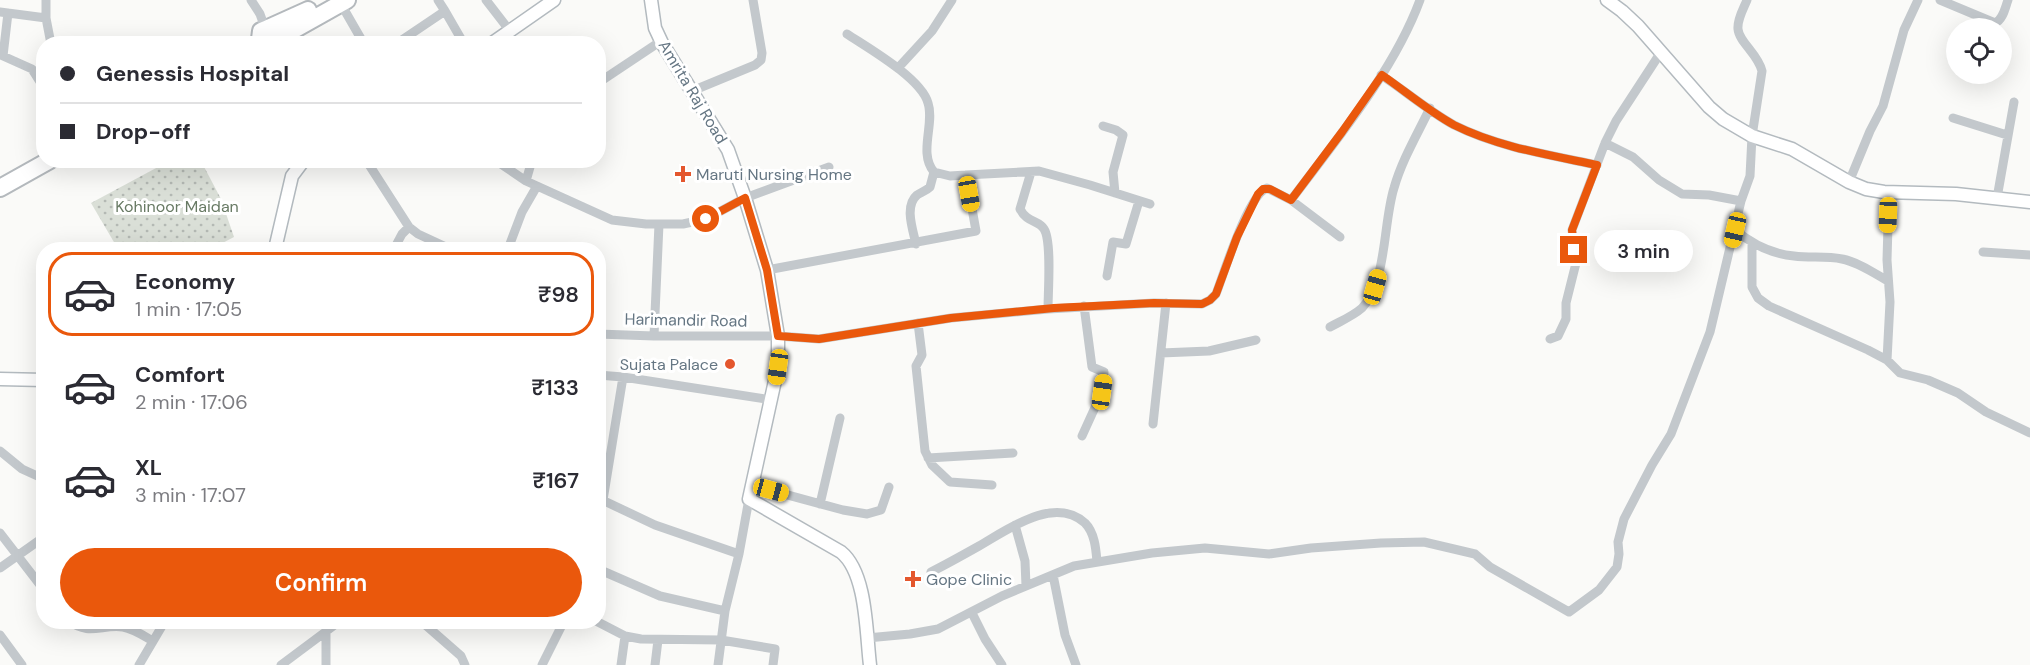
<!DOCTYPE html>
<meta charset="utf-8">
<style>
:root{--surface:#fff;--page:#f2f2f3;--text:#2b2b33;--muted:#7c7c81;--line:#e1e1e2;--accent:#ea580c}
body{margin:0;font-family:"DM Sans",sans-serif;background:var(--page);color:var(--text);height:100vh;display:flex;flex-direction:column;font-size:22px;white-space:nowrap}
*{box-sizing:border-box;margin:0}
p{font-size:20px;color:var(--muted)}
.icon{flex:none;width:33px;height:33px;fill:none;stroke:currentColor;stroke-width:2;stroke-linecap:round;stroke-linejoin:round}
.map{position:relative;flex:1;overflow:hidden}
.side{position:absolute;left:36px;top:242px;width:570px;height:387px;display:flex;flex-direction:column;background:var(--surface);border-radius:24px;box-shadow:0 6px 24px #0002}
.side>*{flex:none}
.top-card{position:absolute;left:36px;top:36px;width:570px;height:132px;border-radius:24px;box-shadow:0 6px 24px #0002;display:grid;align-content:center;height:132px;padding:0 24px;background:var(--surface)}
.tools{position:absolute;left:1946px;top:18px;display:grid;gap:12px}
.tools a{display:grid;place-items:center;width:66px;height:66px;border-radius:50%;background:var(--surface);box-shadow:0 6px 24px #0002;font-size:30px}
.end{position:absolute;width:27px;height:27px;margin:-14px;border:8px solid #ea580c;background:#fff;box-shadow:0 0 0 3px #fff}
.from{border-radius:50%}
.bubble{position:absolute;height:42px;border-radius:21px;background:var(--surface);box-shadow:0 6px 24px #0002;font-size:20px;font-weight:600;line-height:42px;text-align:center}
.car{position:absolute;width:18px;height:36px;margin:-18px -9px;border-radius:8px;box-shadow:0 0 4px 2px #0007;background:linear-gradient(#f5c518 24%,#345 0 40%,#f5c518 0 76%,#345 0 86%,#f5c518 0)}
.top-card b{display:flex;align-items:center;gap:21px;height:57px;font-size:22px}
.top-card b+b{border-top:2px solid var(--line)}
.top-card i{width:15px;height:15px;background:var(--text)}
ul{padding:10px 0 0;list-style:none}
li{display:flex;align-items:center;gap:18px;height:84px;margin:0 12px 9px;padding:0 12px;border:3px solid transparent;border-radius:24px}
li div{flex:1}
li b{display:block;font-size:22px}
li em{font-style:normal;font-weight:600}
li.selected{border-color:var(--accent)}
li>.icon{width:54px;height:54px;stroke-width:1.5}
.cta{display:flex;gap:12px;margin-top:auto;padding:12px 24px}
.cta a{flex:1;height:69px;border-radius:36px;background:var(--accent);color:#fff;font-size:24px;font-weight:600;line-height:69px;text-align:center}
.map>svg:first-child{display:block}
.park{fill:url(#park-dots)}
.lines{fill:none;stroke-linecap:round;stroke-linejoin:round}
.secondary-casing{stroke:#b3babf;stroke-width:15}
.highway-casing{stroke:#b4b9bd;stroke-width:20}
.street{stroke:#c3c8cc;stroke-width:9}
.secondary{stroke:#fff;stroke-width:12}
.highway{stroke:#fff;stroke-width:16}
.route{stroke:#ea580c;stroke-width:8}
.poi-dot{fill:#e4572e;stroke:#fff;stroke-width:2}
.labels{text-anchor:middle;dominant-baseline:central;stroke-width:6;stroke-linejoin:round;paint-order:stroke}
.street-label{font-size:16px;fill:#657683;stroke:#fff}
.poi-label{font-size:16px;fill:#657683;stroke:#fff;text-anchor:start}
.park-label{font-size:16px;fill:#687a64;stroke:#fff}
</style>
<div class="map">
<svg width="2030" height="665" viewBox="0 0 2030 665">
<defs>
<pattern id="park-dots" width="8" height="8" patternUnits="userSpaceOnUse" patternTransform="scale(1.5)"><rect width="8" height="8" fill="#dadfd7"/><path d="M2 2h.1M6 6h.1" fill="none" stroke="#b4b9b4" stroke-width="1.8" stroke-linecap="round"/></pattern>
</defs>
<rect width="100%" height="100%" fill="#fafaf8"/>
<path class="park" d="M 171,160 L 201,161 L 221,199 L 234,237 L 211,249 L 118,249 L 91,203 Z"/>
<g class="lines">
<g class="secondary-casing">
<path id="secondary" d="M 651,0 L 655,28 L 662,43 L 728,150 L 745,198 L 767,270 L 778,336 L 778,367 L 749,499 L 841,552 C 867,573 866,633 870,665
M 1607,0 L 1622,11 L 1638,26 L 1709,107 L 1723,119 L 1752,136 L 1792,149 L 1849,182 L 1866,189 L 1884,192 L 1956,194 L 2030,202
M 491,44 L 554,0
M 275,249 L 292,176 L 304,160
M 0,379 L 44,380"/>
</g>
<g class="highway-casing">
<path id="highway" d="M 268,28 L 308,10
M 274,41 L 347,0
M 265,44 L 260,39 L 261,31 L 268,28 L 275,33
M 0,188 L 50,160"/>
</g>
<path class="street" d="M 251,0 L 260,14 L 265,28
M 486,0 L 510,31
M 1940,0 L 1995,23 C 2003,20 2005,8 2008,0
M 341,4 L 364,44
M 445,11 L 464,44
M 0,12 L 46,18 L 51,44
M 8,13 L 3,56 L 32,69 L 44,88
M 46,18 L 46,0
M 847,34 C 868,48 921,78 928,103 C 935,124 918,153 934,172 L 950,176 L 966,175
M 396,44 L 445,11 L 438,0
M 898,68 L 932,31 L 952,0
M 1381,75 C 1404,90 1430,112 1454,125 C 1498,147 1549,155 1597,165
M 598,83 L 661,41
M 692,91 L 755,65 L 761,60 L 762,53 L 753,0
M 1953,118 L 2007,135
M 1103,126 L 1116,130 L 1123,135 L 1113,172 L 1115,193
M 1605,143 L 1633,157 L 1659,180 L 1682,194 L 1709,195 L 1741,201
M 366,160 L 409,227 L 418,234 L 446,247 L 445,249
M 495,160 L 526,181 L 612,220 L 646,224 L 683,224 L 706,219 L 745,198 L 829,167
M 1031,172 L 1020,209 C 1027,223 1039,220 1044,229 C 1052,241 1048,292 1048,309
M 526,181 L 532,160
M 1849,182 L 1870,131 L 1883,106 L 1904,30 L 1918,0
M 1997,198 L 2014,102
M 1291,200 C 1336,140 1394,71 1420,0
M 1735,230 C 1752,244 1772,254 1794,256 C 1810,258 1826,256 1842,259 C 1858,262 1874,273 1888,281
M 1752,243 L 1752,287 L 1758,298 L 1769,306 L 1868,350 L 1887,360 L 1900,373 L 1928,380 L 1958,393 L 1986,412 L 2030,433
M 916,244 C 913,230 904,206 917,195 C 921,192 926,191 930,187 L 934,172
M 394,249 L 402,234 L 409,227
M 508,249 L 522,212 L 537,186
M 1983,252 L 2030,255
M 767,270 L 976,231 L 966,175 L 1039,171 L 1090,185 L 1150,204
M 1107,276 L 1113,242 L 1126,244 L 1139,201
M 918,323 L 922,355 L 916,366 L 925,451 L 932,465 L 950,482 L 992,485
M 1330,327 C 1341,321 1353,316 1362,308 C 1387,282 1383,223 1394,188 C 1402,160 1417,135 1430,108
M 598,334 L 654,336 L 778,336 L 819,339 L 951,318 L 1048,309 L 1154,303 L 1202,304 L 1210,300 L 1216,294 C 1224,273 1248,195 1267,188 L 1291,200 L 1340,237
M 654,336 L 659,224
M 1550,339 L 1558,336 L 1566,319 L 1566,303 L 1576,263 L 1572,230 L 1605,143 L 1616,121 L 1661,52
M 1161,353 L 1209,351 L 1256,340
M 1887,360 L 1890,302 L 1887,260 L 1889,192
M 598,375 L 623,377 L 772,400
M 1153,424 L 1166,303
M 1082,436 L 1102,392 L 1104,372 L 1092,367 L 1084,306
M 0,451 L 22,469 L 44,479
M 928,458 L 1013,453
M 751,485 L 843,510 L 867,514 L 881,510 L 889,487
M 598,498 L 655,525 L 739,554
M 603,500 L 623,377
M 820,504 L 840,418
M 1015,525 L 1025,561 L 1026,586
M 0,533 L 44,590
M 0,568 L 44,537
M 598,569 L 660,596 L 725,611
M 931,572 C 947,564 963,555 979,546 C 1007,530 1054,495 1085,523 C 1095,533 1096,550 1097,562
M 1053,575 L 1065,635 L 1076,665
M 972,613 L 985,639 L 1002,665
M 69,621 C 89,636 102,624 123,627 C 134,629 144,636 153,641
M 421,621 L 461,656 L 465,665
M 596,621 L 625,636 L 641,639 L 721,640 L 775,649 L 773,665
M 326,631 L 326,665
M 0,635 L 22,665
M 867,638 L 910,634 L 938,629 L 1002,596 L 1074,566 L 1152,553 L 1205,548 L 1269,554 L 1311,548 L 1381,543 L 1424,542 L 1475,554 L 1490,567 L 1569,612 L 1599,590 L 1617,567 L 1619,554 L 1618,542 L 1624,519 L 1652,465 L 1671,434 L 1710,332 L 1741,201 L 1750,176 L 1752,136 L 1762,71 C 1758,54 1739,42 1738,29 C 1737,19 1744,8 1747,0
M 139,665 L 165,621
M 281,665 L 340,621
M 542,665 L 564,621
M 621,665 L 625,636
M 655,665 L 658,640
M 718,665 L 725,611 L 739,554 L 749,499"/>
<use href="#secondary" class="secondary"/>
<use href="#highway" class="highway"/>
</g>
<g class="lines">
<path class="route" d="M 706,219 L 745,198 L 767,270 L 778,336 L 819,339 L 951,318 L 1054,308 L 1154,303 L 1202,304 L 1210,300 L 1216,294 L 1237,237 L 1258,194 L 1263,189 L 1270,189 L 1291,200 L 1342,132 L 1382,75 C 1405,91 1430,112 1454,125 C 1498,147 1549,155 1597,165 L 1572,230 L 1574,250"/>
</g>
<g class="poi-dot">
<path d="M680 165h6v6h6v6h-6v6h-6v-6h-6v-6h6z"/>
<circle cx="730" cy="364" r="6"/>
<path d="M910 570h6v6h6v6h-6v6h-6v-6h-6v-6h6z"/>
</g>
<g class="labels">
<g class="street-label">
<text transform="translate(693 92) rotate(59)">Amrita Raj Road</text>
<text transform="translate(686 320) rotate(1)">Harimandir Road</text>
</g>
<g class="poi-label">
<text x="696" y="174">Maruti Nursing Home</text>
<text x="718" y="364" text-anchor="end">Sujata Palace</text>
<text x="926" y="579">Gope Clinic</text>
</g>
<g class="park-label">
<text x="177" y="206">Kohinoor Maidan</text>
</g>
</g>
</svg>
<div class="tools">
<a><svg class="icon" aria-label="locate" viewBox="0 0 24 24"><circle cx="12" cy="12" r="6"/><path d="M12 2v4M12 18v4M2 12h4M18 12h4"/></svg></a>
</div>
<i class="end from" style="left:706px;top:219px"></i>
<i class="end" style="left:1574px;top:250px"></i>
<div class="bubble" style="left:1594px;top:230px;width:99px">3 min</div>
<i class="car" style="left:969px;top:194px;rotate:170deg"></i>
<i class="car" style="left:1888px;top:215px;rotate:182deg"></i>
<i class="car" style="left:1735px;top:230px;rotate:193deg"></i>
<i class="car" style="left:1375px;top:287px;rotate:16deg"></i>
<i class="car" style="left:778px;top:367px;rotate:188deg"></i>
<i class="car" style="left:1102px;top:392px;rotate:8deg"></i>
<i class="car" style="left:771px;top:490px;rotate:105deg"></i>
<div class="top-card">
<b><i class="from"></i>Genessis Hospital</b>
<b><i></i>Drop-off</b>
</div>
<section class="side">
<ul>
<li class="selected"><svg class="icon" aria-label="car" viewBox="0 0 24 24"><path d="M5 17H2v-5l4-1 3-4h7l3 4 3 1v5h-3M9 17h6M6 11h13"/><circle cx="7" cy="17" r="2"/><circle cx="17" cy="17" r="2"/></svg><div><b>Economy</b><p>1 min · 17:05</p></div><em>₹98</em></li>
<li><svg class="icon" aria-label="car" viewBox="0 0 24 24"><path d="M5 17H2v-5l4-1 3-4h7l3 4 3 1v5h-3M9 17h6M6 11h13"/><circle cx="7" cy="17" r="2"/><circle cx="17" cy="17" r="2"/></svg><div><b>Comfort</b><p>2 min · 17:06</p></div><em>₹133</em></li>
<li><svg class="icon" aria-label="car" viewBox="0 0 24 24"><path d="M5 17H2v-5l4-1 3-4h7l3 4 3 1v5h-3M9 17h6M6 11h13"/><circle cx="7" cy="17" r="2"/><circle cx="17" cy="17" r="2"/></svg><div><b>XL</b><p>3 min · 17:07</p></div><em>₹167</em></li>
</ul>
<div class="cta"><a>Confirm</a></div>
</section>
</div>
